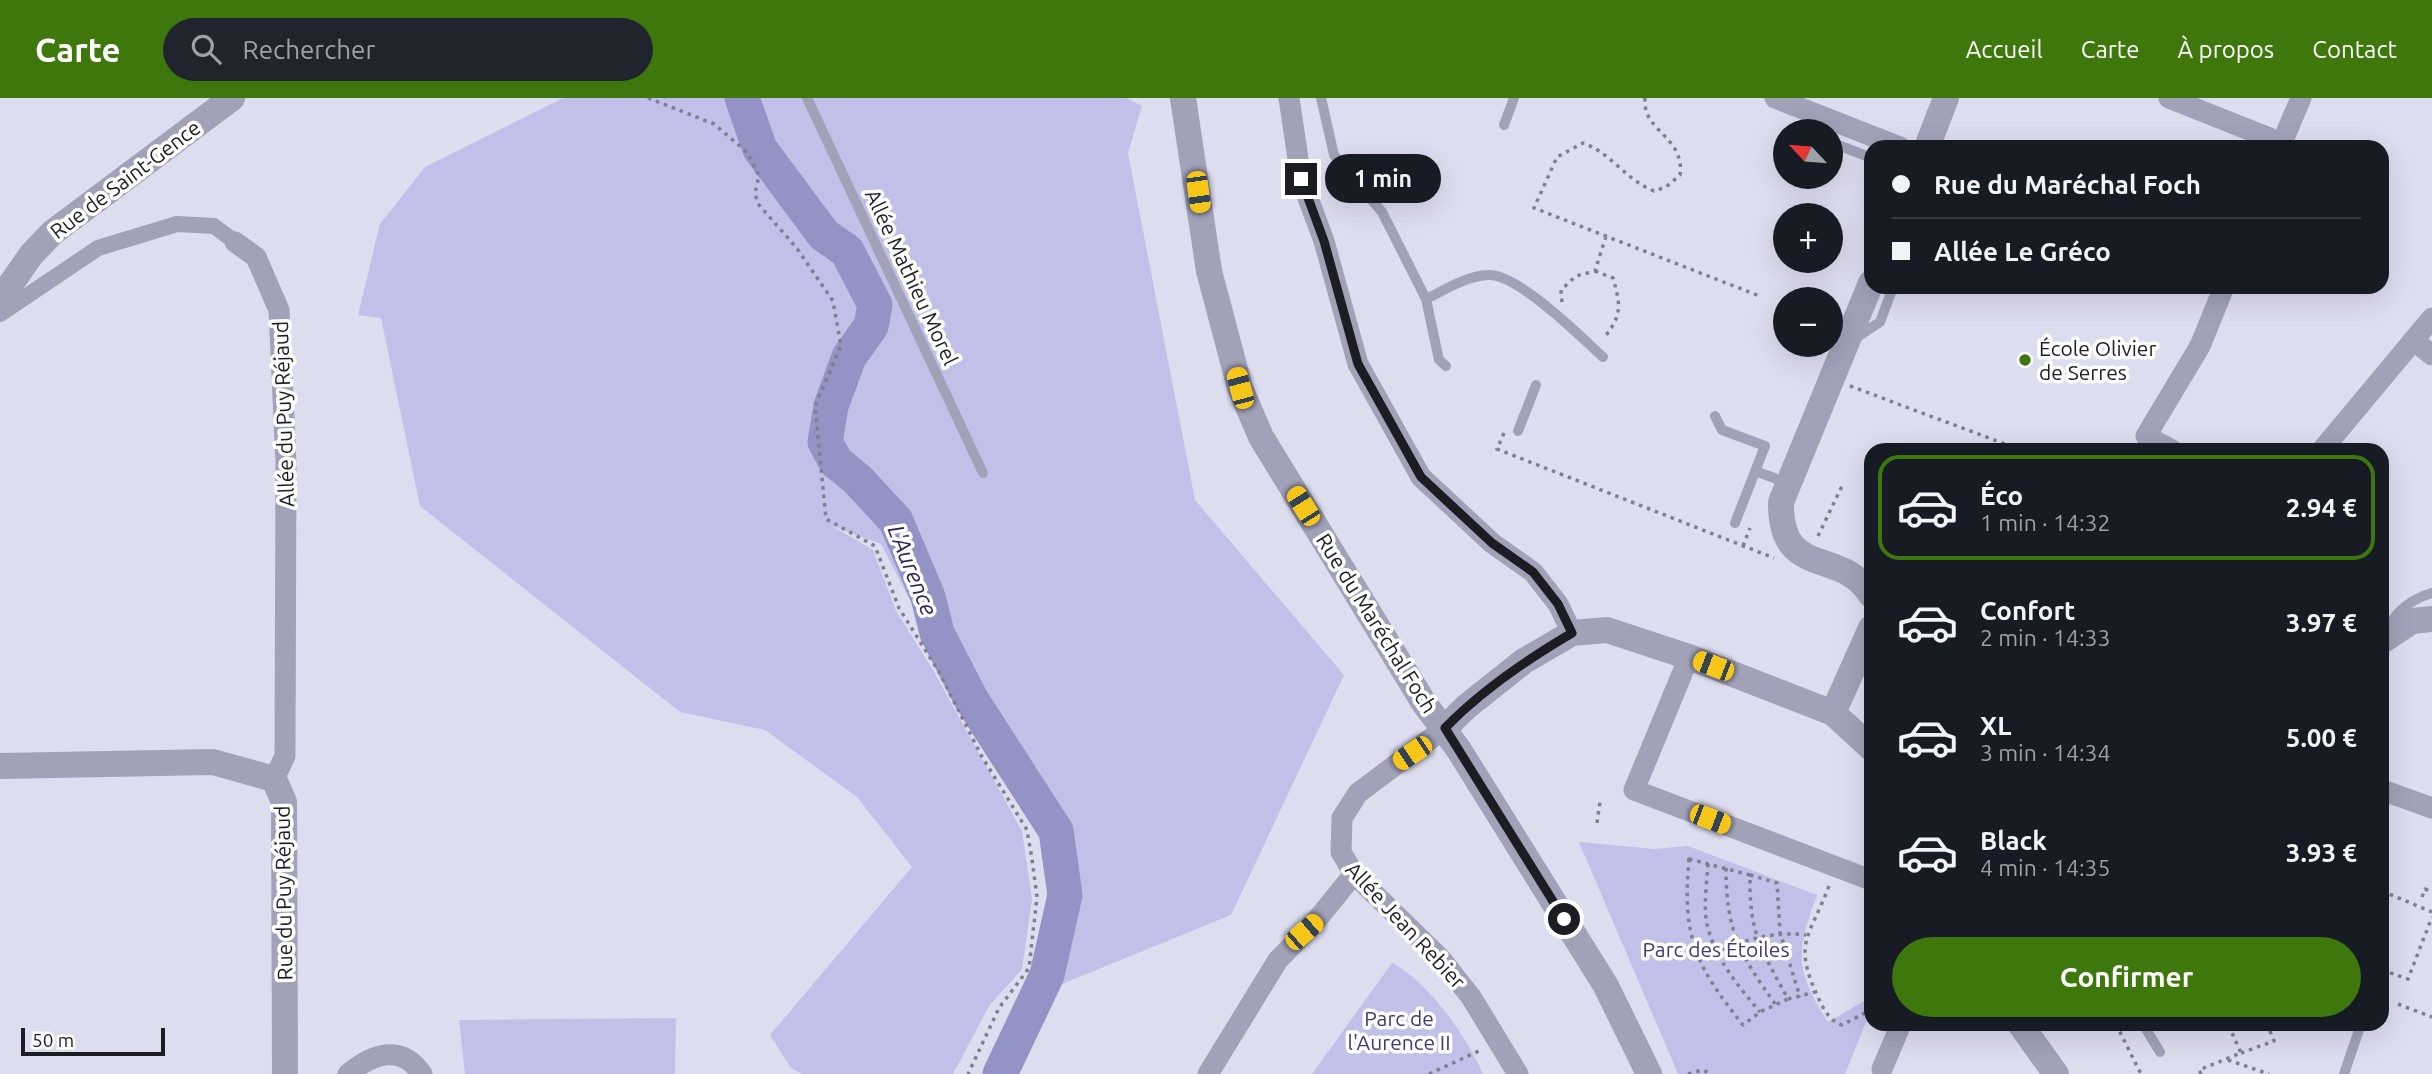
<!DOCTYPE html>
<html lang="fr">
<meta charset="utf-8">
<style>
:root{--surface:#171b24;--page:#20242c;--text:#f1f3f6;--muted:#9ea1a6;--line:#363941;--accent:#3e780d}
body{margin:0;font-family:Ubuntu,sans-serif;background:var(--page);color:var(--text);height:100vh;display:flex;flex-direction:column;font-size:26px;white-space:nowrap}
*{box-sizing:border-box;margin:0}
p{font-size:23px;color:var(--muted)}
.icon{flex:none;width:38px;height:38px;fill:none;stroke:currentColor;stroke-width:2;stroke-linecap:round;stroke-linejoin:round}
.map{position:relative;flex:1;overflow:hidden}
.details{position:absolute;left:1864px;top:345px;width:525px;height:588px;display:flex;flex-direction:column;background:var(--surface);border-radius:21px;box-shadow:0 7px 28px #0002}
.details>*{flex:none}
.top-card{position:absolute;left:1864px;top:42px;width:525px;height:154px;border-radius:21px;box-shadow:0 7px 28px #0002;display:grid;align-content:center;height:154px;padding:0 28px;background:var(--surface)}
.needle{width:46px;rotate:296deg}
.controls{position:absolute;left:1773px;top:21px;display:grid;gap:14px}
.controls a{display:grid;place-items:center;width:70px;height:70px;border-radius:50%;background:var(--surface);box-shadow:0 7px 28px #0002;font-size:35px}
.scale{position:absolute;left:21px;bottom:18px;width:144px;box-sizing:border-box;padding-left:7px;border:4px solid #1c1c23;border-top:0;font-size:19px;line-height:24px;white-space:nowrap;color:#1c1c23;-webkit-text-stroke:5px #fff;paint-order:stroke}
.end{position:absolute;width:32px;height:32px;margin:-16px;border:9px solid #1c1c23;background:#fff;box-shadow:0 0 0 4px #fff}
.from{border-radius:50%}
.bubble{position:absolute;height:49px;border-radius:24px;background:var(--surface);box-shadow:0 7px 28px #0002;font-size:23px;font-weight:600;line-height:49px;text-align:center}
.car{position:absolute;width:21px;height:42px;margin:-21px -10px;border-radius:9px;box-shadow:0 0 5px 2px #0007;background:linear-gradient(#f5c518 24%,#345 0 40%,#f5c518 0 76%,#345 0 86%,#f5c518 0)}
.top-card b{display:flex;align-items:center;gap:24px;height:66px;font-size:26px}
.top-card b+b{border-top:2px solid var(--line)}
.top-card i{width:18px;height:18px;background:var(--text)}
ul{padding:12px 0 0;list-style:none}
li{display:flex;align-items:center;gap:21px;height:105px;margin:0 14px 10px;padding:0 14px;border:4px solid transparent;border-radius:21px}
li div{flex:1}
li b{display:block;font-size:26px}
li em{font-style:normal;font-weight:600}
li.on{border-color:var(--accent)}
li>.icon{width:63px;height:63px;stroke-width:1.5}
.button{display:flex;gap:14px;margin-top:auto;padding:14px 28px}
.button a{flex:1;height:80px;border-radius:42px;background:var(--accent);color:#fff;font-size:28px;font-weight:600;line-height:80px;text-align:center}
header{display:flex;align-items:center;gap:42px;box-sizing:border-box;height:98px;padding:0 35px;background:var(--accent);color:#fff}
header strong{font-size:33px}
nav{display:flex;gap:38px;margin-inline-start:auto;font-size:24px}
.search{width:490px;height:63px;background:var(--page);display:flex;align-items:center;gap:18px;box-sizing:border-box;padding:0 24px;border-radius:38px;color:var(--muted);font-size:26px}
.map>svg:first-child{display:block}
.green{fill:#c1c0e9}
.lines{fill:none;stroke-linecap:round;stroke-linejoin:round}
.river{stroke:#9493c5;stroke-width:35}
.path{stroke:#7f7f8d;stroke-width:3.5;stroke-dasharray:3.5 5;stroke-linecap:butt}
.service{stroke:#a1a1b8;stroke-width:10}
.pedestrian{stroke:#a1a1b8;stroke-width:16}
.minor{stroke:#a1a1b8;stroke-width:21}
.tertiary{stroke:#a1a1b8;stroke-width:26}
.route{stroke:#1c1c23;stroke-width:9}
.poi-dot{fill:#3e780d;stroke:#fff;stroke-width:2.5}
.labels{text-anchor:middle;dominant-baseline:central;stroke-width:7;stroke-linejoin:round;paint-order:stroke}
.street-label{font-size:21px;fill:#1c1c23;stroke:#fff}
.poi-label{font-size:21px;fill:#1c1c23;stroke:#fff;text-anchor:start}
.park-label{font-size:21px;fill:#3f3977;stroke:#fff}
.water-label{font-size:23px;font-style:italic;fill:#2b215e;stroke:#fff}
</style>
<header>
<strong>Carte</strong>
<div class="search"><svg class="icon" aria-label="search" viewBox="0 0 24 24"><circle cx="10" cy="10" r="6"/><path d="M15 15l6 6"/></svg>Rechercher</div>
<nav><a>Accueil</a><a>Carte</a><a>À propos</a><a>Contact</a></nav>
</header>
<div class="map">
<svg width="2432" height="976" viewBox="0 0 2432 976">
<rect width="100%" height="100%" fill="#ddddf0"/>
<path class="green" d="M 563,0 L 1126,0 L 1142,8 L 1128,55 L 1195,402 L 1344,577 L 1231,817 L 1035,897 L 1049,778 L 1040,728 L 932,545 L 881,446 L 832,428 L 873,452 L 896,513 L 933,572 L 1022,733 L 1032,801 L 1022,871 L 989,908 L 953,976 L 802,976 L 791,970 L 770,937 L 912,769 L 857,699 L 765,632 L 680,614 L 420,408 L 381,220 L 358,217 L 380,126 L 425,69 Z
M 1579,744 L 1654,751 L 1688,748 L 1817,797 C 1796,854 1794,871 1828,924 L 1871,899 L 1871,912 L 1845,976 L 1678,976 Z
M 1392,865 C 1428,883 1467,939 1483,976 L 1312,976 Z
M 676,920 L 675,976 L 465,976 L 459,922 Z"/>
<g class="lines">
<path class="river" d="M 742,0 L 760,51 L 824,137 L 847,153 L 875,207 L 871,228 L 849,259 L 831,308 L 825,344 L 836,364 L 857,381 L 896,423 L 928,499 L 937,535 L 971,601 L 1056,733 L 1065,797 L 1047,877 L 1000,976"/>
<path class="path" d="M 648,0 L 714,26 L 748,55 L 759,78 L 755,95 L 758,106 L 796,149 L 833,203 L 841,248 L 815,308 L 826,421 L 875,448 L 899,510 L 939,574 L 981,657 L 1027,732 L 1032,761 L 1037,799 L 1029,870 L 999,910 L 968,976
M 1645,0 C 1642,34 1685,38 1680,77 L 1666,89 L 1654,93 C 1627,83 1610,54 1583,45 L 1557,59 L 1534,110 L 1762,199
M 1595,173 L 1613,180 C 1621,208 1622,217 1604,240
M 1562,204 L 1561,192 L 1576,178 L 1595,173 L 1606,138
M 1850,288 L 2021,352
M 1504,335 L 1497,351 L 1774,460
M 1818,438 L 1843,386
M 1743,448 L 1750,430
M 1597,725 L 1600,704
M 1689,761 L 1750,777 C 1749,836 1761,851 1788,901 L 1760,914 L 1743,927 C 1695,867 1682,839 1689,761 Z
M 1708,766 C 1707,783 1704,803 1706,820 C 1711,856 1738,888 1760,914
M 1726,770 C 1726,833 1740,857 1776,907
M 1750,777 L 1777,785 L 1780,834 L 1800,899
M 1829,788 C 1810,839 1792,844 1818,899 C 1823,911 1830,923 1842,927 L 1871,912
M 2382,793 L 2432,814
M 2422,799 L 2425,791 L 2432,794
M 1698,862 C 1734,846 1766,832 1806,837
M 2382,872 L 2408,881 L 2432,819
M 1788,901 L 1815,894
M 2398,906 L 2432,919
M 2116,926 L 2141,976
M 2241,955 L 2274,943 L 2267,926
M 2228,962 L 2269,976
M 1429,976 L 1481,952
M 1688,976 L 1702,972 L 1712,976
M 2201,976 L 2199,972 L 2241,955 L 2228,926"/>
<path class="service" d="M 807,0 L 983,375
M 1321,0 L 1334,57 L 1382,114 L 1426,201 L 1439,262 L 1446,268
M 1504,27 L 1514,0
M 1830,44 L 1869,59 L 1871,63
M 1426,201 C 1445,192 1466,178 1488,177 C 1517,175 1580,238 1603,259
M 1854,241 L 1880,224 L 1893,189
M 1715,318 L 1722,332 L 1765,348 L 1735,425
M 1518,333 L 1536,287
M 1755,373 L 1788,385
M 2387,531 C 2397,512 2411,501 2432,495
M 2143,926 L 2160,954
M 2344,976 L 2361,926"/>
<path class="pedestrian" d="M 0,216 L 98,150 L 177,126 L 214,128 L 235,144"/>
<path class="minor" d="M 1289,0 L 1301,81 L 1324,143 L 1358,266 L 1421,379 L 1492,445 L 1533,474 L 1558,506 L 1572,535
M 1775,0 L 1900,49
M 2169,0 L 2282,45
M 2280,49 L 2301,0
M 235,144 L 256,159 L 279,212 L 286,365 L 285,658 L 274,681
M 2413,242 L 2432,257
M 2172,352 L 2146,338 L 2200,248 L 2224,189
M 2322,352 L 2432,220
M 1689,559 L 1634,692 L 1871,782
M 1445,630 L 1358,695 L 1342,720 L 1341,754 L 1354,776 L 1441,861 L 1471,899 L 1518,976
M 2382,692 L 2432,710
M 1882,971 L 1901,926
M 348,976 C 372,956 401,945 422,976
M 1208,976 L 1278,862 L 1315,824 L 1354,776"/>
<path class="tertiary" d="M 1183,0 L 1209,173 L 1240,290 L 1261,339 L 1424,605 L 1459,652 L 1606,888 L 1649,976
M 1927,49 L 1946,0
M 1871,185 L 1781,404 C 1780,483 1841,448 1871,497
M 0,202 L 31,157 L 52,135 L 232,0
M 2382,543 L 2412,523 L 2432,521
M 1833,615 L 1871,530
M 1445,630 L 1466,609 L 1524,563 L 1572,535 L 1607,532 L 1689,559 L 1833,615 L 1871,650
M 0,668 L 213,664 L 274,681 L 284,704 L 285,976
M 2020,926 L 2056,976"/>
</g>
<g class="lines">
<path class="route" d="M 1301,81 L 1324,143 L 1358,266 L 1421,379 L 1492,445 L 1533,474 L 1558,506 L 1572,535 C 1526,562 1482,592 1445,630 L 1564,821"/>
</g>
<circle class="poi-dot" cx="2025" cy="262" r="7"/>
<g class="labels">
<g class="street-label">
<text transform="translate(125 81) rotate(-37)">Rue de Saint-Gence</text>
<text transform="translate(912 179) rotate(65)">Allée Mathieu Morel</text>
<text transform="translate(283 316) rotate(-92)">Allée du Puy Réjaud</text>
<text transform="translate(1377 525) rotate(58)">Rue du Maréchal Foch</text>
<text transform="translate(283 795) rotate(-91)">Rue du Puy Réjaud</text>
<text transform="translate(1406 827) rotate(47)">Allée Jean Rebier</text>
</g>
<g class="poi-label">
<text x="2039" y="250">École Olivier<tspan x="2039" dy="24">de Serres</tspan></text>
</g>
<g class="park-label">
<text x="1716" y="851">Parc des Étoiles</text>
<text x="1399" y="920">Parc de<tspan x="1399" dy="24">l'Aurence II</tspan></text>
</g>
<g class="water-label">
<text transform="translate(913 472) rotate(68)">L'Aurence</text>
</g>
</g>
</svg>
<div class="controls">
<a><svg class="needle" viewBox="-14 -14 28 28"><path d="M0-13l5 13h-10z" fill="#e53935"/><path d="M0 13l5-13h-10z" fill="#9ea1a6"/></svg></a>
<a>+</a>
<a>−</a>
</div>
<div class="scale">50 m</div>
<i class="end from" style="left:1564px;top:821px"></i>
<i class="end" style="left:1301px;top:81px"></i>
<div class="bubble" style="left:1325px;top:56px;width:116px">1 min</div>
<i class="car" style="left:1198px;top:94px;rotate:172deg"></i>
<i class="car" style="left:1240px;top:290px;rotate:345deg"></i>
<i class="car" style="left:1303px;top:408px;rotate:328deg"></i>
<i class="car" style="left:1713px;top:568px;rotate:291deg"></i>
<i class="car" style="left:1412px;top:655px;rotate:236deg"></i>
<i class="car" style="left:1710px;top:721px;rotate:111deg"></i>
<i class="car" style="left:1304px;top:834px;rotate:49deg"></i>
<div class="top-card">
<b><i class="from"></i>Rue du Maréchal Foch</b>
<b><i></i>Allée Le Gréco</b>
</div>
<section class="details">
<ul>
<li class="on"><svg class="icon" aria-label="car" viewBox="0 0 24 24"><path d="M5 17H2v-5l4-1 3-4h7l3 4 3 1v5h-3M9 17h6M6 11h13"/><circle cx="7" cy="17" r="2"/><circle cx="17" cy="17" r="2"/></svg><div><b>Éco</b><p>1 min · 14:32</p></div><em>2.94 €</em></li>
<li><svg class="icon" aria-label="car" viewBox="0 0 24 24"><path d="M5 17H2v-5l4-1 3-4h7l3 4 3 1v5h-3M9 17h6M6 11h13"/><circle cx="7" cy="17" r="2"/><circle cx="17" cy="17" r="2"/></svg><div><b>Confort</b><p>2 min · 14:33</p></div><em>3.97 €</em></li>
<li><svg class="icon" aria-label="car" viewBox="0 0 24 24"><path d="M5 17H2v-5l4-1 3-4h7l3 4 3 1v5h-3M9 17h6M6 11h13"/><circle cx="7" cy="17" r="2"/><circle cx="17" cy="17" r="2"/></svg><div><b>XL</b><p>3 min · 14:34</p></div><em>5.00 €</em></li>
<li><svg class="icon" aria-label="car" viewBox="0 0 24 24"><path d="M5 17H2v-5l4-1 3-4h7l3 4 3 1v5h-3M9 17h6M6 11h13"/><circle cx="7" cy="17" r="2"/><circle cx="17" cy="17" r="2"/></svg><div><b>Black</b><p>4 min · 14:35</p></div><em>3.93 €</em></li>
</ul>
<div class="button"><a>Confirmer</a></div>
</section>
</div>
